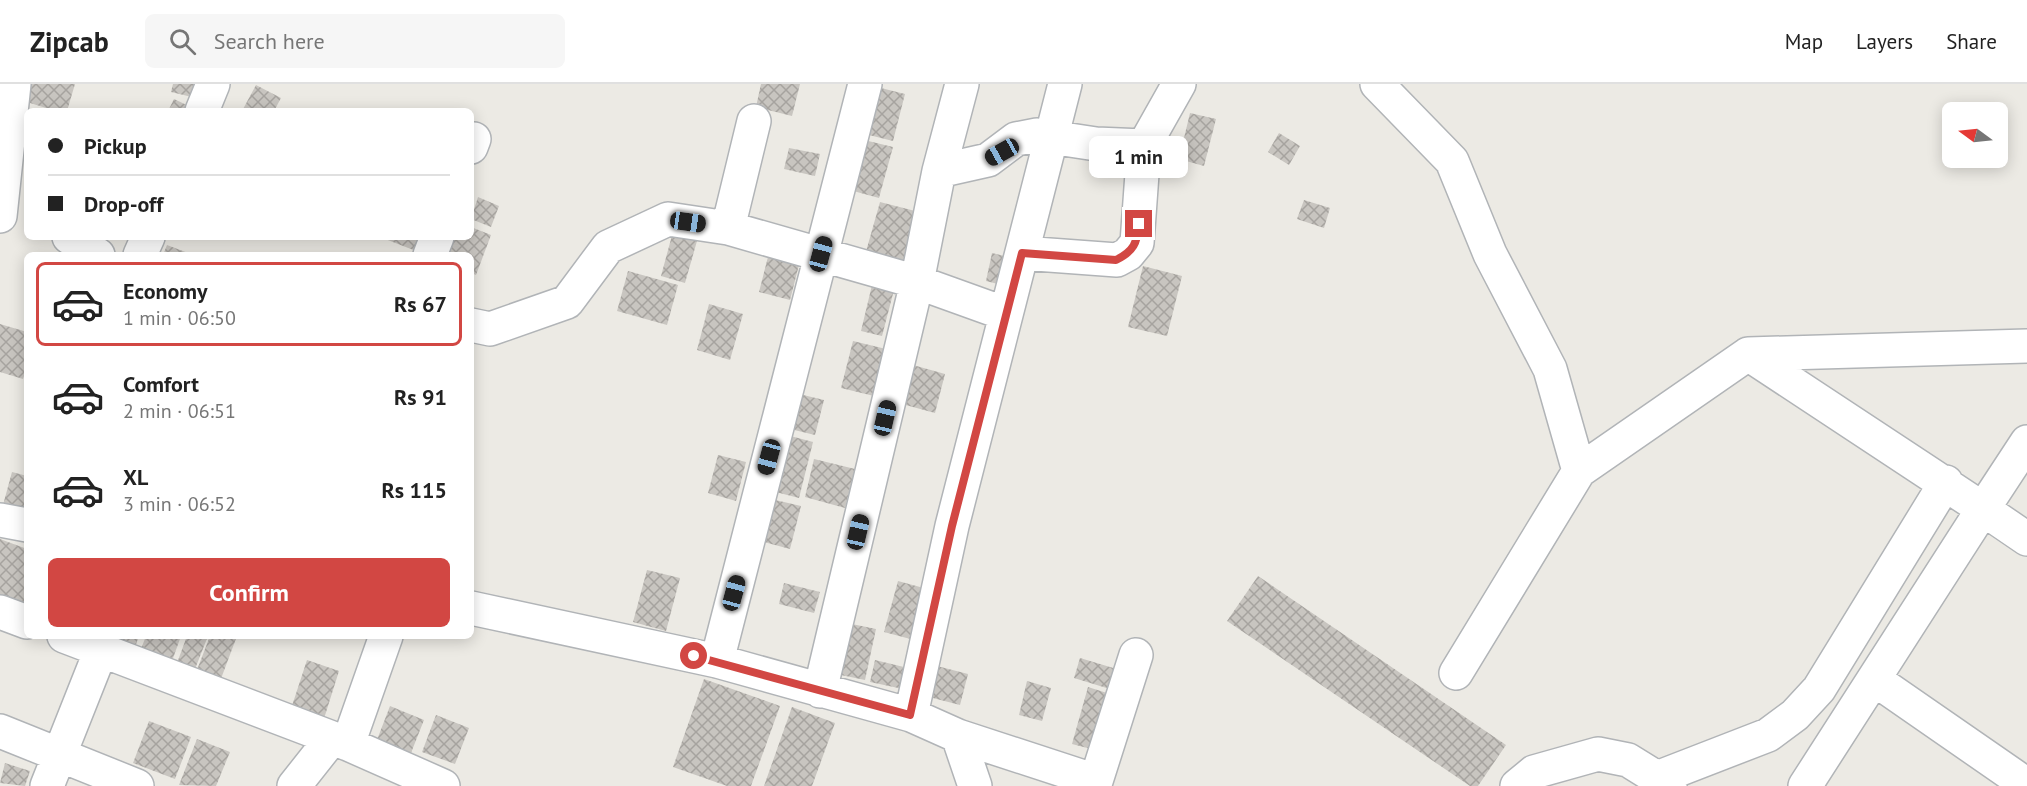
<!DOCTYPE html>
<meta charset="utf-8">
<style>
:root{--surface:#fff;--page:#f6f6f6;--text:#222;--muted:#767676;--line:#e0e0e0;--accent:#d24743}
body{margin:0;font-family:"PT Sans",sans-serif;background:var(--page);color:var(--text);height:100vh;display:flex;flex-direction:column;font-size:22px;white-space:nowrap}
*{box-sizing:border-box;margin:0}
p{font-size:20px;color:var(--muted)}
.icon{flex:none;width:33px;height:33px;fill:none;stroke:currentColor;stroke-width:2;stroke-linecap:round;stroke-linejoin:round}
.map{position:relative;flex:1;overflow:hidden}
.sheet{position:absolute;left:24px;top:168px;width:450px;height:387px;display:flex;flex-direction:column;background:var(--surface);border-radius:9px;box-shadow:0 3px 15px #0003}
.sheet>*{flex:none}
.top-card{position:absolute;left:24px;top:24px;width:450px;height:132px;border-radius:9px;box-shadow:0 3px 15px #0003;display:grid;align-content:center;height:132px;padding:0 24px;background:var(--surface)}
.needle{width:39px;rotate:285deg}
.buttons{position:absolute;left:1942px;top:18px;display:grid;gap:12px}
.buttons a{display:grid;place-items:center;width:66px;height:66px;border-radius:9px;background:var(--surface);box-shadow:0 3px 15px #0003;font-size:30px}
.end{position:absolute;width:27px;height:27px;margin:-14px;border:8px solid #d24743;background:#fff;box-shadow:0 0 0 3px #fff}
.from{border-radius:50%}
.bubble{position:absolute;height:42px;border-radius:9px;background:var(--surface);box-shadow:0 3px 15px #0003;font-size:20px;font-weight:700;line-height:42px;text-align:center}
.car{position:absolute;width:18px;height:36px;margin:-18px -9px;border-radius:8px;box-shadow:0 0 4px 2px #0007;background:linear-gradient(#222 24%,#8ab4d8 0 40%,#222 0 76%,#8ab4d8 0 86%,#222 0)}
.top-card b{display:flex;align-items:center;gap:21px;height:57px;font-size:22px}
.top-card b+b{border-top:2px solid var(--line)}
.top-card i{width:15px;height:15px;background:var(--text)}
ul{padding:10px 0 0;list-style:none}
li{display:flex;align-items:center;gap:18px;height:84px;margin:0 12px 9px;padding:0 12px;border:3px solid transparent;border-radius:9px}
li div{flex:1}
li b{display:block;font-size:22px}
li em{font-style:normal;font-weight:700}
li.current{border-color:var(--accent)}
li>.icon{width:54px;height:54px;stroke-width:1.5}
.primary-button{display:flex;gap:12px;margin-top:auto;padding:12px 24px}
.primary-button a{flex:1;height:69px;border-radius:9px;background:var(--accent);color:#fff;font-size:24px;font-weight:700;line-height:69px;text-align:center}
header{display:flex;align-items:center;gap:36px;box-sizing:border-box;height:84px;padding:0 30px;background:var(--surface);border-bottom:2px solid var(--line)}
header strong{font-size:28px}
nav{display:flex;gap:33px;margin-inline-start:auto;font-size:21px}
.search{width:420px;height:54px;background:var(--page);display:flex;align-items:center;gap:15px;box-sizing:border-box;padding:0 21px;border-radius:9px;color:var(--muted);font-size:22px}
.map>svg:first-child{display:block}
.building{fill:url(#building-cross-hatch)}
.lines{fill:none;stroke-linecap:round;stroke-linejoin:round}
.minor-casing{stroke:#b1b4b7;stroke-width:36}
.minor{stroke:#fff;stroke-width:33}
.route{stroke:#d24743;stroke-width:8}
</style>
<header>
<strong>Zipcab</strong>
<div class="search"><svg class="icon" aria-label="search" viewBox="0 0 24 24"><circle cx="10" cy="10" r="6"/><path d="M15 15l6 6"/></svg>Search here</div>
<nav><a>Map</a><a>Layers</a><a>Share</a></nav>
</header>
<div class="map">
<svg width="2027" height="702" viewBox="0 0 2027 702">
<defs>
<pattern id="building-cross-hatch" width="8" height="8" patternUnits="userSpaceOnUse" patternTransform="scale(1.5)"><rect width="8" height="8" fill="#c8c5c0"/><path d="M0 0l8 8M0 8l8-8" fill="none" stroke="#a6a39f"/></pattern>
</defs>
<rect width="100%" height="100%" fill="#eceae4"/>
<path class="building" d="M 22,0 L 75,0 L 67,27 L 56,27 L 17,15 Z
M 173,0 L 200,0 L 196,14 L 171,8 Z
M 761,0 L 800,0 L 792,32 L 756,23 Z
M 256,1 L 281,14 L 274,27 L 242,27 Z
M 881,4 L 905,10 L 893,57 L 869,51 Z
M 174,15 L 195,25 L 194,27 L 168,27 Z
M 1190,29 L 1216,35 L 1204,82 L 1179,75 Z
M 1279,49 L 1300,62 L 1289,81 L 1268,68 Z
M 860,55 L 893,63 L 879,114 L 846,105 Z
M 789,64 L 820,70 L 815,92 L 784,85 Z
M 478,113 L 499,122 L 491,143 L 471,135 Z
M 1304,116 L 1330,124 L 1324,144 L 1297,135 Z
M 880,118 L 919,128 L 905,181 L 865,171 Z
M 471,143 L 491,151 L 476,191 L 471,189 L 471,171 L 445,171 L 452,153 L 471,153 Z
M 674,144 L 699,150 L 685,199 L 661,192 Z
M 380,153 L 422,153 L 416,167 Z
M 167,161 L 188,169 L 187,171 L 163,171 Z
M 769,169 L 800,177 L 790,216 L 759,208 Z
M 992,169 L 1013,174 L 1006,202 L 986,197 Z
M 1143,182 L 1182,192 L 1167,252 L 1128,243 Z
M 628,187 L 678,201 L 667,241 L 617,227 Z
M 872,201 L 894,206 L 882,252 L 861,247 Z
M 709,220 L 743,230 L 730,276 L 697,266 Z
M 0,240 L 27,248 L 27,283 L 23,295 L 0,288 Z
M 853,257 L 886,265 L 874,312 L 841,304 Z
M 913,281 L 945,290 L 935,329 L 902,320 Z
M 795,309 L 824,316 L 815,351 L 786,344 Z
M 783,350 L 813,358 L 799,414 L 768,406 Z
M 718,371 L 746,378 L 736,417 L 708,409 Z
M 814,375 L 855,385 L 845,424 L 805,413 Z
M 12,388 L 27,392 L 27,427 L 3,421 Z
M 771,415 L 801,422 L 790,465 L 760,457 Z
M 0,455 L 27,465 L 27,526 L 0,515 Z
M 647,486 L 680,494 L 666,547 L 633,538 Z
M 1258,492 L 1506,661 L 1478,702 L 1470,702 L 1227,537 Z
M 898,497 L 931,506 L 918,557 L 884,548 Z
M 784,499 L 820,508 L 814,529 L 779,520 Z
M 847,539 L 876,545 L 865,596 L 836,590 Z
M 107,552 L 139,552 L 134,566 Z
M 146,552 L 181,552 L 172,577 L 141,565 Z
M 187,552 L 208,552 L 195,585 L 177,579 Z
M 210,552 L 237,552 L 219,600 L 195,591 Z
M 1080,574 L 1120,586 L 1113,606 L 1074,594 Z
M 307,576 L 339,587 L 322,641 L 289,631 Z
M 875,576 L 908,584 L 903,605 L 870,598 Z
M 937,582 L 968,590 L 960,621 L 929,613 Z
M 704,595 L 780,622 L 751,702 L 727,702 L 673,683 Z
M 1027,597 L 1051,604 L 1042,637 L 1019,631 Z
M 1088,603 L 1110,610 L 1095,666 L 1072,660 Z
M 390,622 L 424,636 L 409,674 L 375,661 Z
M 792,623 L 835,639 L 812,702 L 764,702 Z
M 436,631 L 469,644 L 455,680 L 422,668 Z
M 149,637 L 191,653 L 175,695 L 133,679 Z
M 197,655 L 230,668 L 216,702 L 179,701 Z
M 5,679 L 30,687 L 25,702 L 0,699 Z"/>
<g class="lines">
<g class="minor-casing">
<path id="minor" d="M 1377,0 L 1452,77 L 1490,170 L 1550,285 L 1579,387
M 202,27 L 213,0
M 754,37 L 728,144 L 917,198 L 1006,230
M 471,63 L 474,55
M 939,87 L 988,76 L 1016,55 L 1037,51 L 1096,60 L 1144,62 L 1179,0
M 0,132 L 14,0
M 69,153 L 98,171
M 1022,169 L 1117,176 L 1128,170 L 1137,159 L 1144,62
M 140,171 L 148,153
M 430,171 L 437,153
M 471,241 L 490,245 L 567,218 L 608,163 L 668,135 L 728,144
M 1748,270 L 2027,262
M 2027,358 L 1983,425 L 2027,455
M 0,436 L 27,441
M 471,524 L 717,577 L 911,631 L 958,652 L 975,702
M 0,528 L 27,538
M 64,552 L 348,660 L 443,702
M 717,577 L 865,0
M 1456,589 L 1579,387 L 1748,270 L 1983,425 L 1805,702
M 1874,595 L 2027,701
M 820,607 L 917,198 L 939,87 L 962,0
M 911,631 L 952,442 L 1065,0
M 0,647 L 137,702
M 958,652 L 1096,697 L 1136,571
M 348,660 L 386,552
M 1657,694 L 1768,651 L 1795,631 L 1819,605 L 1946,398
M 47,702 L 101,566
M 294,702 L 332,654
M 1517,702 L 1534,688 L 1598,670 L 1628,676 L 1670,702"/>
</g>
<use href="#minor" class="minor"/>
</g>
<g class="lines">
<path class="route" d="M 694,572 L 910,631 L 952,442 L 1022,169 L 1116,176 C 1134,167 1137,159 1139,140"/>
</g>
</svg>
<div class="buttons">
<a><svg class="needle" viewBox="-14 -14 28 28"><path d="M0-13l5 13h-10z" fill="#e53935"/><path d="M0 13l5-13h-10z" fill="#767676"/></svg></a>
</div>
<i class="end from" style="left:694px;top:572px"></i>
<i class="end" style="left:1139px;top:140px"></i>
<div class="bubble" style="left:1089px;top:52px;width:99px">1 min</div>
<i class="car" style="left:1002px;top:68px;rotate:241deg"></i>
<i class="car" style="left:688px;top:138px;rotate:98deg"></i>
<i class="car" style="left:821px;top:170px;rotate:15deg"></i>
<i class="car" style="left:885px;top:334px;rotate:13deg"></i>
<i class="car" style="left:769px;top:373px;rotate:195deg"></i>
<i class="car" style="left:858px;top:448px;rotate:13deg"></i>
<i class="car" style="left:734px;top:509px;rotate:15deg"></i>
<div class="top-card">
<b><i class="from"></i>Pickup</b>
<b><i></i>Drop-off</b>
</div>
<section class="sheet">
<ul>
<li class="current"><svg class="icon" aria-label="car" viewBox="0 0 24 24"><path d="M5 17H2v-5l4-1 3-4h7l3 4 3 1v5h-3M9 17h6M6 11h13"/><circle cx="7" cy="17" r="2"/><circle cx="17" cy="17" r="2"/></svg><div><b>Economy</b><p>1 min · 06:50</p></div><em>Rs 67</em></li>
<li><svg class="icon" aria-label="car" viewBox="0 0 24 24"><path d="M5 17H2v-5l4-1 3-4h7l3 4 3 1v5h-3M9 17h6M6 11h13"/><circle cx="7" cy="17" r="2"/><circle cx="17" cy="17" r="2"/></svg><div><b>Comfort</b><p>2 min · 06:51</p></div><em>Rs 91</em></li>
<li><svg class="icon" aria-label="car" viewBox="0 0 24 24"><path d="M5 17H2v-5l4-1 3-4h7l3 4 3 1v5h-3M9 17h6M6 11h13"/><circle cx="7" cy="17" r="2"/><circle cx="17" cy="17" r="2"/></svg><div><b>XL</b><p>3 min · 06:52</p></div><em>Rs 115</em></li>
</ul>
<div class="primary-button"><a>Confirm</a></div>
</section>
</div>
